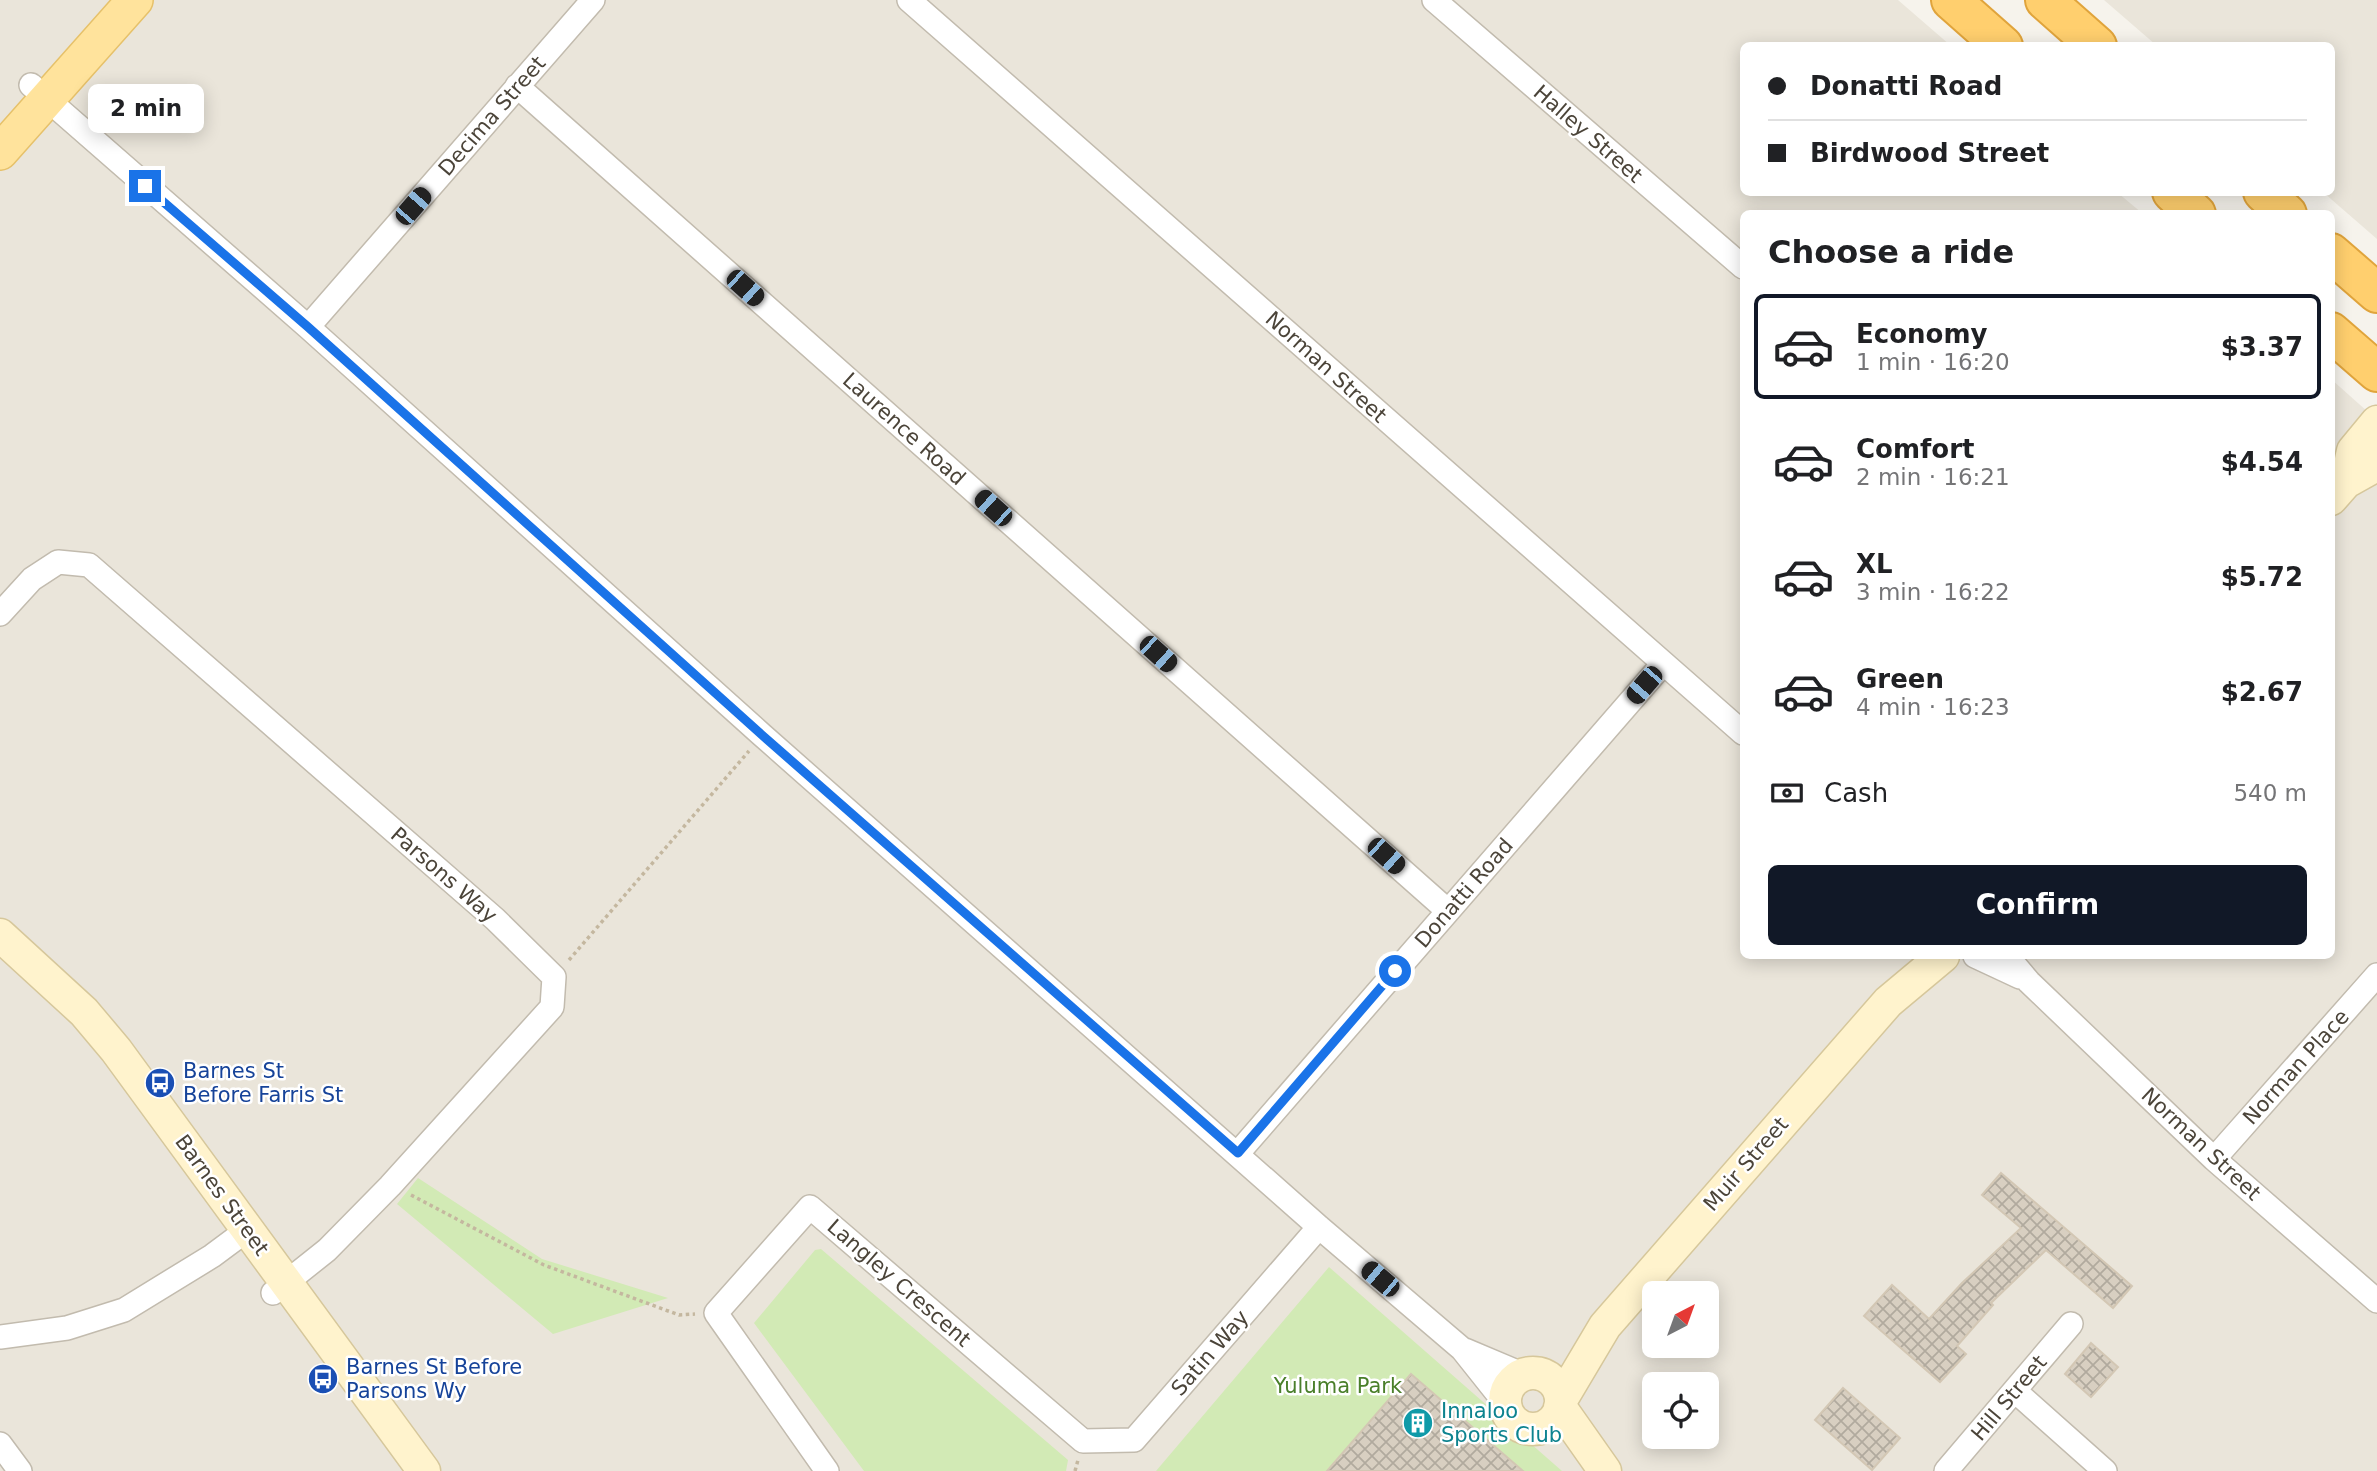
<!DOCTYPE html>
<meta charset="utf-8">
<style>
:root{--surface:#fff;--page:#f6f6f6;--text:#202124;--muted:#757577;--line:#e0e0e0;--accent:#111827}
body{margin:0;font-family:"DejaVu Sans",sans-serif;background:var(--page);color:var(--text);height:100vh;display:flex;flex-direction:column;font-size:26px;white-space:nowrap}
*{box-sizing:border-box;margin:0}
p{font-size:23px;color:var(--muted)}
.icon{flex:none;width:38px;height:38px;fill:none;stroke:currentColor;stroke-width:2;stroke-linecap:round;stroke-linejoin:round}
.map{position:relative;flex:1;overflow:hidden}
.drawer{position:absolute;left:1740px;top:210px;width:595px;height:749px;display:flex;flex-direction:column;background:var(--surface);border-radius:10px;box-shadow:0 4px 18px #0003}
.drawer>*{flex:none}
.top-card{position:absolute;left:1740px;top:42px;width:595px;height:154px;border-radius:10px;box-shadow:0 4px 18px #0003;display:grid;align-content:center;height:154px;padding:0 28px;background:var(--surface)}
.needle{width:46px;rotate:41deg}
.controls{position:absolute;left:1642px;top:1281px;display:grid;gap:14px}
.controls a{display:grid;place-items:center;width:77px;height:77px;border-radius:10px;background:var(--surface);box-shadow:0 4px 18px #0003;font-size:35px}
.end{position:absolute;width:32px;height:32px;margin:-16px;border:9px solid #1a73e8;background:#fff;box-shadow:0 0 0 4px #fff}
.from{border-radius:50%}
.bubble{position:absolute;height:49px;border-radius:10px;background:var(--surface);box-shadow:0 4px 18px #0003;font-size:23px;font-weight:800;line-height:49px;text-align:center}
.car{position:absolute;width:21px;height:42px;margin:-21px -10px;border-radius:9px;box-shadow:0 0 5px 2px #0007;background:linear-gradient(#222 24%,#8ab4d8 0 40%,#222 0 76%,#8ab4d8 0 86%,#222 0)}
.top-card b{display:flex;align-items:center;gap:24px;height:66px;font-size:26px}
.top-card b+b{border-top:2px solid var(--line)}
.top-card i{width:18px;height:18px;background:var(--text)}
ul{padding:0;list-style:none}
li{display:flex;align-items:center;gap:21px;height:105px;margin:0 14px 10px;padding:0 14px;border:4px solid transparent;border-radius:10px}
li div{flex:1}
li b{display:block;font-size:26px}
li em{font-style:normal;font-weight:800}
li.selected{border-color:var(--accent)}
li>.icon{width:63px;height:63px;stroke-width:1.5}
h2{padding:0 28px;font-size:32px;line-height:84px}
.pay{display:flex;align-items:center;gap:18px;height:77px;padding:0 28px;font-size:26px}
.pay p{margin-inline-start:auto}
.primary-button{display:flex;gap:14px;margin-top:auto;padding:14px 28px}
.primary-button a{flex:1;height:80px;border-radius:10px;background:var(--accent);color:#fff;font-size:28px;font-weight:800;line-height:80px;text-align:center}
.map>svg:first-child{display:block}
.residential{fill:#eae5da;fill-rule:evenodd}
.green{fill:#d2eab5}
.building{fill:url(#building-cross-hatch);stroke:#d3c7b4;stroke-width:2}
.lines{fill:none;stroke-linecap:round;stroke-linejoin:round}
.street-casing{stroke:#c2bbae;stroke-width:26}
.secondary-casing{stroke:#d6c79b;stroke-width:35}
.primary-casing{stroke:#e6c16a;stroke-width:38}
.highway-casing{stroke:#e0a43c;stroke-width:42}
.path{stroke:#c4b79f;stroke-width:3.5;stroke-dasharray:3.5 3.5;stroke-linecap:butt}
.street{stroke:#fff;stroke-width:23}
.secondary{stroke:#fff3cd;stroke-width:32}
.primary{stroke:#ffe39c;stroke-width:35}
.highway{stroke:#ffcf6e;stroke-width:38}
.route{stroke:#1a73e8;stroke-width:9}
.labels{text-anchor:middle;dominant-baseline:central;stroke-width:5;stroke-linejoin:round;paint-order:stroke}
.street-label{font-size:21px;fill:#4b4439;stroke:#fff}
.transit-label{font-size:21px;fill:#164399;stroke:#fff;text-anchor:start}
.park-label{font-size:21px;fill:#4a7f2a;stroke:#fff}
.culture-label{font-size:21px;fill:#0d838f;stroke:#fff;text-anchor:start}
</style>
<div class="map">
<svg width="2377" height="1471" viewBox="0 0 2377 1471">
<defs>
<pattern id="building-cross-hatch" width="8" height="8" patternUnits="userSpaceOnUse" patternTransform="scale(1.75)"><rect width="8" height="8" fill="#d8cfc1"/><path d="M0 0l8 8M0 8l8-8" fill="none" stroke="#b1aa9e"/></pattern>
</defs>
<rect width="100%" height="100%" fill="#f6f3ec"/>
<path class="residential" d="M 0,0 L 1898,0 L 1950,45 L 1743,46 L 1743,192 L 2118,193 L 2142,213 L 1743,214 L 1743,956 L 2331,956 L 2331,379 L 2377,420 L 2377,1471 L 0,1471 ZM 1654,1293 L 1706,1293 L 1706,1346 L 1654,1346 ZM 1654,1384 L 1706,1384 L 1706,1437 L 1654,1437 Z
M 2104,0 L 2377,0 L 2377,239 L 2324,193 L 2331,192 L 2331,46 L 2156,45 Z"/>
<path class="green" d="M 418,1178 L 542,1259 L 668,1298 L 553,1334 L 397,1204 Z
M 821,1249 L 1068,1460 L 1066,1471 L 864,1471 L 754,1323 L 815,1250 Z
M 1329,1267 L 1562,1471 L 1156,1471 Z"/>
<path class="building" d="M 2001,1173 L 2132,1286 L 2113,1308 L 2046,1250 L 1991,1303 L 1993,1305 L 1957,1346 L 1966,1354 L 1940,1382 L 1864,1316 L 1892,1285 L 1929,1319 L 1962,1283 L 2021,1228 L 1982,1195 Z
M 2091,1343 L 2118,1367 L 2091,1397 L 2065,1374 Z
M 1411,1374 L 1523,1471 L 1327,1471 Z
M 1843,1388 L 1900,1438 L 1872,1470 L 1815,1420 Z"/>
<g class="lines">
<g class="street-casing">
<path id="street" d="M 909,0 L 1743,733
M 1434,0 L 1743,267
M 31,85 L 308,327 L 762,735 L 1319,1227 L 1462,1349 L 1505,1403
M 517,86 L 1448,911
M 308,327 L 593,0
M 0,614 L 32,579 L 58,562 L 89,565 L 495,919 L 554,977 L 552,1007 L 390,1186 L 327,1250 L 273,1293
M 1975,956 L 2020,977
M 2007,956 L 2029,982 L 2214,1159 L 2377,1301
M 1238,1153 L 1662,665
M 2214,1159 L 2377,975
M 0,1337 L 67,1328 L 124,1310 L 212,1256 L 247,1230
M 1465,1350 L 1524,1375
M 2015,1391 L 2105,1471
M 0,1444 L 20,1471
M 827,1471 L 716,1313 L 810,1207 L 1083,1441 L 1134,1440 L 1319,1227
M 1946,1471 L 2071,1324"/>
</g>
<g class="secondary-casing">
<path id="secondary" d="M 2346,482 L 2353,451 L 2377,422
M 2331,499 L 2346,482 L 2371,468 L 2377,461
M 0,935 L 84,1012 L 116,1050 L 424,1471
M1505 1401a28 28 0 1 1 56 0a28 28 0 1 1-56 0Z
M 1561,1400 L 1605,1326 L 1888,1002 L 1943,956
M 1560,1407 L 1605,1471"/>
</g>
<g class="primary-casing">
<path id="primary" d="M 0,152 L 135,0"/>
</g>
<g class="highway-casing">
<path id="highway" d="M 1951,0 L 2003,46
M 2045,0 L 2097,46
M 2172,192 L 2196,214
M 2263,192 L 2287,214
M 2331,253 L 2377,293
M 2331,332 L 2377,372"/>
</g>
<path class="path" d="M 569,960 L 749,751
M 411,1195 L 544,1265 L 679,1315 L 695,1314
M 1075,1471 L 1078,1460"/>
<use href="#street" class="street"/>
<use href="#secondary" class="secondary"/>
<use href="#primary" class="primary"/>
<use href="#highway" class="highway"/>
</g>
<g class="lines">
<path class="route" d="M 145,186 L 308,327 L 762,735 L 1238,1153 L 1395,971"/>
</g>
<defs>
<g id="bus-disc" transform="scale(1.575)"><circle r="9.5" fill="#1a4fb4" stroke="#fff"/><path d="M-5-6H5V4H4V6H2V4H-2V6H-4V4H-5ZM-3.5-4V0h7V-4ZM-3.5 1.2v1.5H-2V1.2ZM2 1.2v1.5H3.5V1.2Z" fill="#fff"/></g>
<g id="building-disc" transform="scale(1.575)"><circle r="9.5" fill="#0f9aa8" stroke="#fff"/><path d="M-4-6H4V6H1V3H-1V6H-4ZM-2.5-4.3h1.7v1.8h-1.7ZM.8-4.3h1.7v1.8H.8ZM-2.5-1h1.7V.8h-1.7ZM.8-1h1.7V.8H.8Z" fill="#fff"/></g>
</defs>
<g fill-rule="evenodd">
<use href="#bus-disc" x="160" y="1083"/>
<use href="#bus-disc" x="323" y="1379"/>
<use href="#building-disc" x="1418" y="1423"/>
</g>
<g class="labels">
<g class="street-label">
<text transform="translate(492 116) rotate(-49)">Decima Street</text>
<text transform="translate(1588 134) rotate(41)">Halley Street</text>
<text transform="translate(1326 367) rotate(42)">Norman Street</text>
<text transform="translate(904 429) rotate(42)">Laurence Road</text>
<text transform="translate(444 875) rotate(41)">Parsons Way</text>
<text transform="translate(1464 893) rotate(-49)">Donatti Road</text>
<text transform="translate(2296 1067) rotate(-48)">Norman Place</text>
<text transform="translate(2201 1144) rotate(43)">Norman Street</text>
<text transform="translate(1746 1164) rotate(-49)">Muir Street</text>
<text transform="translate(222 1195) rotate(54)">Barnes Street</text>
<text transform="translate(899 1283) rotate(41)">Langley Crescent</text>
<text transform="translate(1210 1353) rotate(-49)">Satin Way</text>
<text transform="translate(2009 1398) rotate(-50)">Hill Street</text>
</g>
<g class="transit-label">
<text x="183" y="1071">Barnes St<tspan x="183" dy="24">Before Farris St</tspan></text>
<text x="346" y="1367">Barnes St Before<tspan x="346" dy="24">Parsons Wy</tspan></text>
</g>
<g class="park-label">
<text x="1338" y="1386">Yuluma Park</text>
</g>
<g class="culture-label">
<text x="1441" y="1411">Innaloo<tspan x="1441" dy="24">Sports Club</tspan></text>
</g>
</g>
</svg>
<div class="controls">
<a><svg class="needle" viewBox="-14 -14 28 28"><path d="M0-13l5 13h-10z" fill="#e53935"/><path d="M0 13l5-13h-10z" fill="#757577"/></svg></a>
<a><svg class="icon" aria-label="locate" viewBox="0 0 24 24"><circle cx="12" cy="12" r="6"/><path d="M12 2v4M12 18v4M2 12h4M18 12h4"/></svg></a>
</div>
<i class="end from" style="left:1395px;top:971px"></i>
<i class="end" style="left:145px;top:186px"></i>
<div class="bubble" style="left:88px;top:84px;width:116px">2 min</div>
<i class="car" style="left:413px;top:206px;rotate:41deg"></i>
<i class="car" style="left:745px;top:288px;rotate:132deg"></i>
<i class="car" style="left:993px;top:508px;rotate:312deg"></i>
<i class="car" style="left:1158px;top:654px;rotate:132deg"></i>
<i class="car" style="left:1644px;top:685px;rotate:221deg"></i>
<i class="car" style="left:1386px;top:856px;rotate:132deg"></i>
<i class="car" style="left:1380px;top:1279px;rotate:310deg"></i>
<div class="top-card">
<b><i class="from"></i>Donatti Road</b>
<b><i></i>Birdwood Street</b>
</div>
<section class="drawer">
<h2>Choose a ride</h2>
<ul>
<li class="selected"><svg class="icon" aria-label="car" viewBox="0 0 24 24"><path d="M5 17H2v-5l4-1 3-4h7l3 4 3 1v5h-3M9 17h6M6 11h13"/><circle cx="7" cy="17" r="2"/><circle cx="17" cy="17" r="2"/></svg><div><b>Economy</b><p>1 min · 16:20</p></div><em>$3.37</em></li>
<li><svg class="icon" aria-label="car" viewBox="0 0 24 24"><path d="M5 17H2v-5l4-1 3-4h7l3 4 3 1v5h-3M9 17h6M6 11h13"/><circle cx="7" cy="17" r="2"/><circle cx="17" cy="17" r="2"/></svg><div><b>Comfort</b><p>2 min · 16:21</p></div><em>$4.54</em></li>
<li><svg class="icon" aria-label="car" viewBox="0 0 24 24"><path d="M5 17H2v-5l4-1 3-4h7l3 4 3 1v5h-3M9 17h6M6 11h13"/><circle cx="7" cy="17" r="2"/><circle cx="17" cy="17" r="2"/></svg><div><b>XL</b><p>3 min · 16:22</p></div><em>$5.72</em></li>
<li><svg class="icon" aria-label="car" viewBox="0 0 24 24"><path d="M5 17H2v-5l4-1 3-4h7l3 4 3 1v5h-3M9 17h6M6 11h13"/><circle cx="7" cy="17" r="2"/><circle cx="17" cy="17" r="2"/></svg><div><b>Green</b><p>4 min · 16:23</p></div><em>$2.67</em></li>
</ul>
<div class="pay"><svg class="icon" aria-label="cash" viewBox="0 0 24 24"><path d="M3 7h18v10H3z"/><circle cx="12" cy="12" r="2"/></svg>Cash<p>540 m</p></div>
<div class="primary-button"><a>Confirm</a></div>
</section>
</div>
